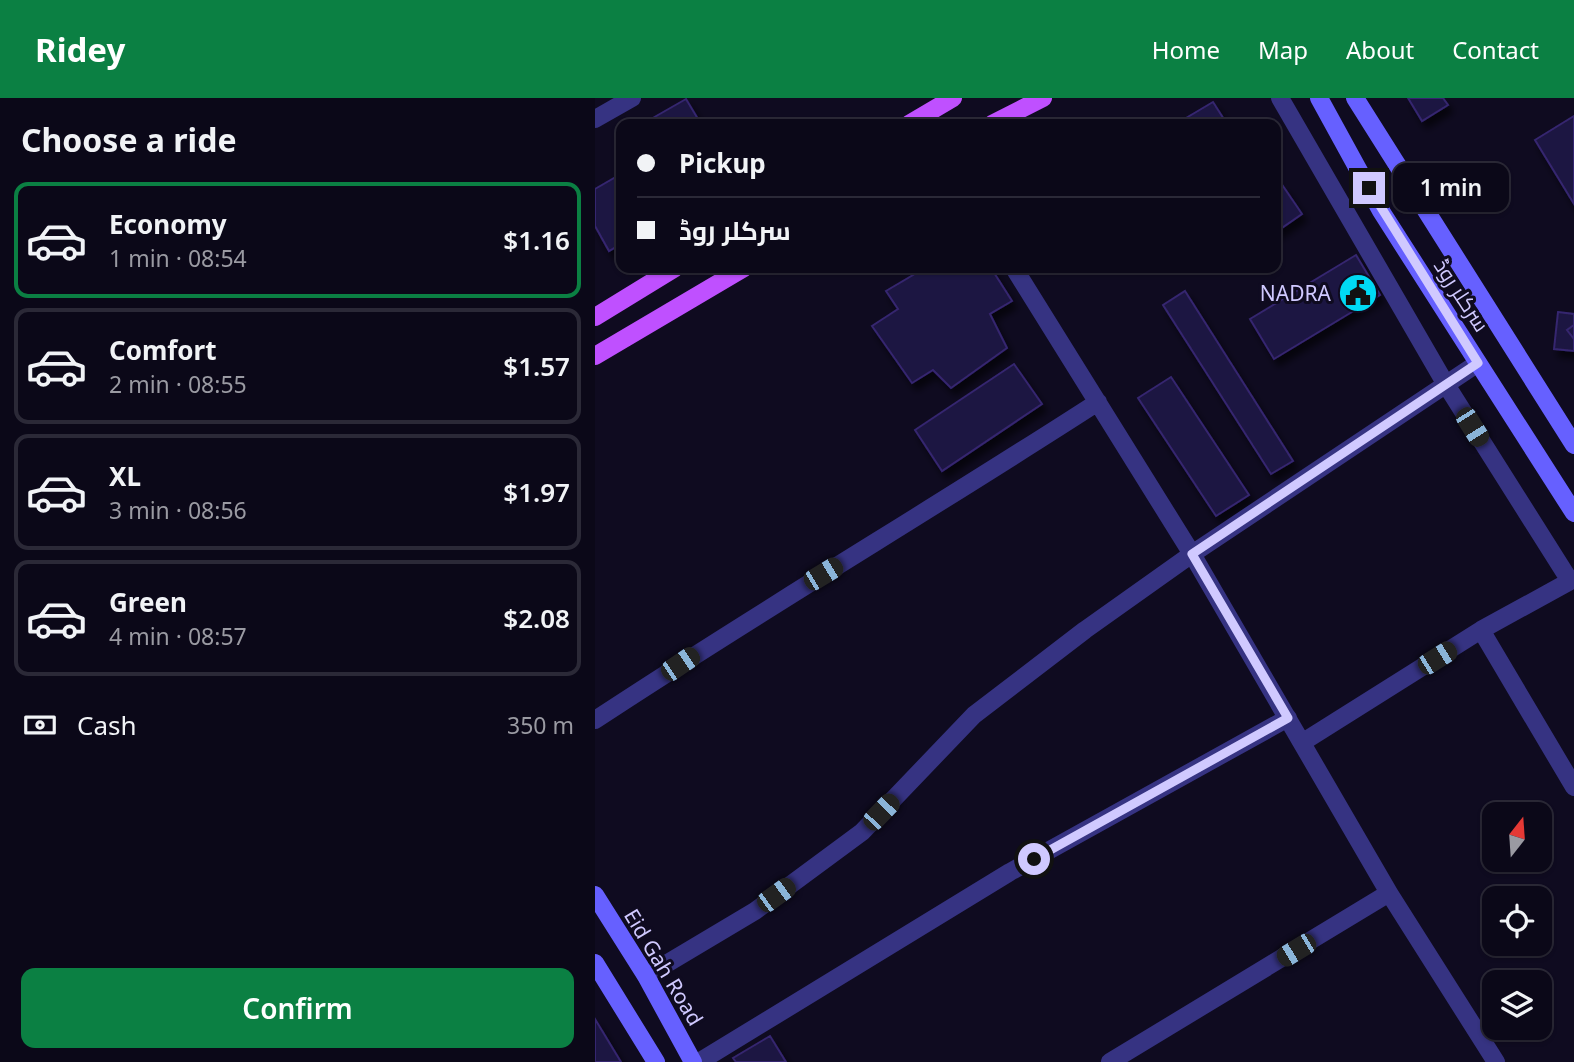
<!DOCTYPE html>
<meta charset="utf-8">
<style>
:root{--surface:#0b0818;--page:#191625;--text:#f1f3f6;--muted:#9a9aa2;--line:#2b2937;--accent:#0b8043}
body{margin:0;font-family:"Noto Sans",Cairo,sans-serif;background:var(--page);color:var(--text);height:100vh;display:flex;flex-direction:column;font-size:26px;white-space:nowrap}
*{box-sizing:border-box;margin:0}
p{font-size:23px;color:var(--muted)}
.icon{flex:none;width:38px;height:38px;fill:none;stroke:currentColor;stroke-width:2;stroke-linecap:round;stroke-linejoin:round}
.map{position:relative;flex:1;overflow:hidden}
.details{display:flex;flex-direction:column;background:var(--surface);width:595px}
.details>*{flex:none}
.guide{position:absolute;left:21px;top:21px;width:665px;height:154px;border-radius:14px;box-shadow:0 2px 5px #0004,0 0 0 2px var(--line);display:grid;align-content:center;height:154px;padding:0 21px;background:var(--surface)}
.needle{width:46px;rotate:17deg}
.fabs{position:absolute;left:887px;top:704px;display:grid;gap:14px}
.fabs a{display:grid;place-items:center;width:70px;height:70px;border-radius:14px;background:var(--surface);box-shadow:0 2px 5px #0004,0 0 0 2px var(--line);font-size:35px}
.end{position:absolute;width:32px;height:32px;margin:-16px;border:9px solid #d0c9ff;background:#111;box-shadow:0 0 0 4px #111}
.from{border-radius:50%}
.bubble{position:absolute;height:49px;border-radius:14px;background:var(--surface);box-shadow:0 2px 5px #0004,0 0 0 2px var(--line);font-size:23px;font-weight:600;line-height:49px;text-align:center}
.car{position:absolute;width:21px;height:42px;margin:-21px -10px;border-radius:9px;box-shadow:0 0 5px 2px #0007;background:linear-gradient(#222 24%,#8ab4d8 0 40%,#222 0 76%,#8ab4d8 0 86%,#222 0)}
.guide b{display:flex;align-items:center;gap:24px;height:66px;font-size:26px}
.guide b+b{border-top:2px solid var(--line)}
.guide i{width:18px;height:18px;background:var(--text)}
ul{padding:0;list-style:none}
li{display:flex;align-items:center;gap:21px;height:116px;margin:0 14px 10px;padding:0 7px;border:4px solid var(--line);border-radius:14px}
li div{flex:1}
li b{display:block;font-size:26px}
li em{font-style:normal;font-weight:600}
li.current{border-color:var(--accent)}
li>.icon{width:63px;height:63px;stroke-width:1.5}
h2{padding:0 21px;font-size:32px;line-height:84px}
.pay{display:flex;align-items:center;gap:18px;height:77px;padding:0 21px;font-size:26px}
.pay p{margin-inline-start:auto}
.cta{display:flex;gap:14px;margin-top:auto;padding:14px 21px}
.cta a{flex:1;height:80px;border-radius:14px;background:var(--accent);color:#fff;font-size:28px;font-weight:600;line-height:80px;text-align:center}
header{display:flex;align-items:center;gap:42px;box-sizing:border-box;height:98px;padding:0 35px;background:var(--accent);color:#fff}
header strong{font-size:33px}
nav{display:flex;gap:38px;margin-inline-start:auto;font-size:24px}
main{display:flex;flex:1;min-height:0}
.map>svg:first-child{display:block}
.building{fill:#1f1642;stroke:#35266f;stroke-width:2;filter:url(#shadow)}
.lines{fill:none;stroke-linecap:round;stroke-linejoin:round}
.street{stroke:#363382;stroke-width:18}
.secondary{stroke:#6660ff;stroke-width:18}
.primary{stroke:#bf50ff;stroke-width:18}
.route{stroke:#d0c9ff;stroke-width:9}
.labels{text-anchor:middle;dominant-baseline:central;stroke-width:6;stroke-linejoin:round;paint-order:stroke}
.poi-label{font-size:21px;fill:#d0c9ff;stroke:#0f0b20;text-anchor:end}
.street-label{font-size:21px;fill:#d0c9ff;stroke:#0f0b20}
</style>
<header>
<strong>Ridey</strong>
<nav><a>Home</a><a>Map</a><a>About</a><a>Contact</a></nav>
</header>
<main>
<section class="details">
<h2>Choose a ride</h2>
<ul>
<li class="current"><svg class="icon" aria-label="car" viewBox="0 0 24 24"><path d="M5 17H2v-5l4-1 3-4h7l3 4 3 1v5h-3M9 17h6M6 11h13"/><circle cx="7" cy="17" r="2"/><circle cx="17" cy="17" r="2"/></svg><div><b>Economy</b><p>1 min · 08:54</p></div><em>$1.16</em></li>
<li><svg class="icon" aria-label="car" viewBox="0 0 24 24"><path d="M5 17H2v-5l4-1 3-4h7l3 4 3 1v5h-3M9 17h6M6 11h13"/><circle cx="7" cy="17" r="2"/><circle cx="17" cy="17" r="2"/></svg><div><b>Comfort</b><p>2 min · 08:55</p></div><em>$1.57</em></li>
<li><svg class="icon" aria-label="car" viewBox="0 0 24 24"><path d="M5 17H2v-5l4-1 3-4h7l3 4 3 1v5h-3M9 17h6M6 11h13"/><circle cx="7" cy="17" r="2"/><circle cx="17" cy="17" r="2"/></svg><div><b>XL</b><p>3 min · 08:56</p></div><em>$1.97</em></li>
<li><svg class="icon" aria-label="car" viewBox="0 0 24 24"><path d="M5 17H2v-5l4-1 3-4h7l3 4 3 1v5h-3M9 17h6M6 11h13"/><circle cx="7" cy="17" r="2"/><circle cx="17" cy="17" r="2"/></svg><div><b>Green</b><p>4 min · 08:57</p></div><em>$2.08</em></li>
</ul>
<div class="pay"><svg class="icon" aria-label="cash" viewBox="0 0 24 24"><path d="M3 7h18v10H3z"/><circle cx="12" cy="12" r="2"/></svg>Cash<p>350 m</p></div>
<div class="cta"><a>Confirm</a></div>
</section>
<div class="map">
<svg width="979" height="964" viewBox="0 0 979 964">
<defs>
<filter id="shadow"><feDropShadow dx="4.5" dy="7" stdDeviation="3.5" flood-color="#0009"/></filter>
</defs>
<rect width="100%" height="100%" fill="#0f0b20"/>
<path class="building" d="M 813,0 L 848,0 L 853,7 L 827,23 Z
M 91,1 L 106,26 L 59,26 L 56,21 Z
M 618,4 L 632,26 L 581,26 Z
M 979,18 L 979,106 L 940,42 Z
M 26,76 L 26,146 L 14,153 L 0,128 L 0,91 Z
M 688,88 L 707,116 L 681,134 L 681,93 Z
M 761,157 L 785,197 L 679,261 L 655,221 Z
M 330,170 L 365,170 L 368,175 L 375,170 L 396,170 L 417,203 L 395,216 L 412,250 L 356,290 L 338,272 L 317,285 L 277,228 L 303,211 L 291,193 Z
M 590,193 L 698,363 L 676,376 L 568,207 Z
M 963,214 L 979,216 L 979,253 L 959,251 Z
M 979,227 L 979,241 L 972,232 Z
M 419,266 L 447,306 L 347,373 L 320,332 Z
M 576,279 L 654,397 L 621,418 L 543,300 Z
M 0,921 L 26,964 L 0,964 Z
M 175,938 L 191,964 L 141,964 L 138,960 Z"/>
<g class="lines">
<path class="street" d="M 685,0 L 850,285 L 975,483
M 0,21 L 37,0
M 419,170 L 597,456 L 794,795 L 901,964
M 886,532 L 979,689
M 0,622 C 165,513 336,412 503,304
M 708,644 L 886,532 L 979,481
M 51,878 L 160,813 L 267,734 L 379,617 L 490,532 L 597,456 L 883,265
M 104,964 L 415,774 L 693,620
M 515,964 L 794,795"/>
<path class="secondary" d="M 724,0 L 786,113 L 979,415
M 760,0 L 979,347
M 0,797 L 51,878 L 98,964
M 0,865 L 61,964"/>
<path class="primary" d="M 314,26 L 358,0
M 397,26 L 448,0
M 0,219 L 80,170
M 0,258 L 149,170"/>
</g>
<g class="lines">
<path class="route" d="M 439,761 L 693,620 L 597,456 L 883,265 L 774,90"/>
</g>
<defs>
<g id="civic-disc" transform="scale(2.0125)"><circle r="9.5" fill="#00daf4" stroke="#0f0b20"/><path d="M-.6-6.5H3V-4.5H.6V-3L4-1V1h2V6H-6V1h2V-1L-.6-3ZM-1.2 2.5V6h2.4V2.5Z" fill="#111"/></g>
</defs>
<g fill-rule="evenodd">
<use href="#civic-disc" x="763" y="195"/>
</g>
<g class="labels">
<g class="poi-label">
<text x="736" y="195">NADRA</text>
</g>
<g class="street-label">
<text transform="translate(867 197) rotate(57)">سرکلر روڈ</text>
<text transform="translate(69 869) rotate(59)">Eid Gah Road</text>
</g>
</g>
</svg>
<div class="fabs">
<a><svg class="needle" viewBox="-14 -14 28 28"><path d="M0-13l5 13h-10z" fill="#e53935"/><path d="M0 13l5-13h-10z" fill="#9a9aa2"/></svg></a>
<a><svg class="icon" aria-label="locate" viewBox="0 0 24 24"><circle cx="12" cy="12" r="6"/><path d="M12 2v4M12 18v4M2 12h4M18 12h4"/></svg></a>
<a><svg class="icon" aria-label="layers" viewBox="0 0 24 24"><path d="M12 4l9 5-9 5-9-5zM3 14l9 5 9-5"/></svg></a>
</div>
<i class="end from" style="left:439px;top:761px"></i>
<i class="end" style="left:774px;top:90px"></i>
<div class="bubble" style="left:798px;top:65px;width:116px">1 min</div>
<i class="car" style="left:877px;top:329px;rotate:148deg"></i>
<i class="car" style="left:228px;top:476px;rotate:59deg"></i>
<i class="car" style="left:842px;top:560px;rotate:58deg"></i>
<i class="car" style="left:85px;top:566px;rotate:56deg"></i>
<i class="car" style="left:286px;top:714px;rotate:44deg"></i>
<i class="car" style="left:181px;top:797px;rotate:54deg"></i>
<i class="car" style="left:701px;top:852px;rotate:239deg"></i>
<div class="guide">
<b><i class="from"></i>Pickup</b>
<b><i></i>سرکلر روڈ</b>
</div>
</div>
</main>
